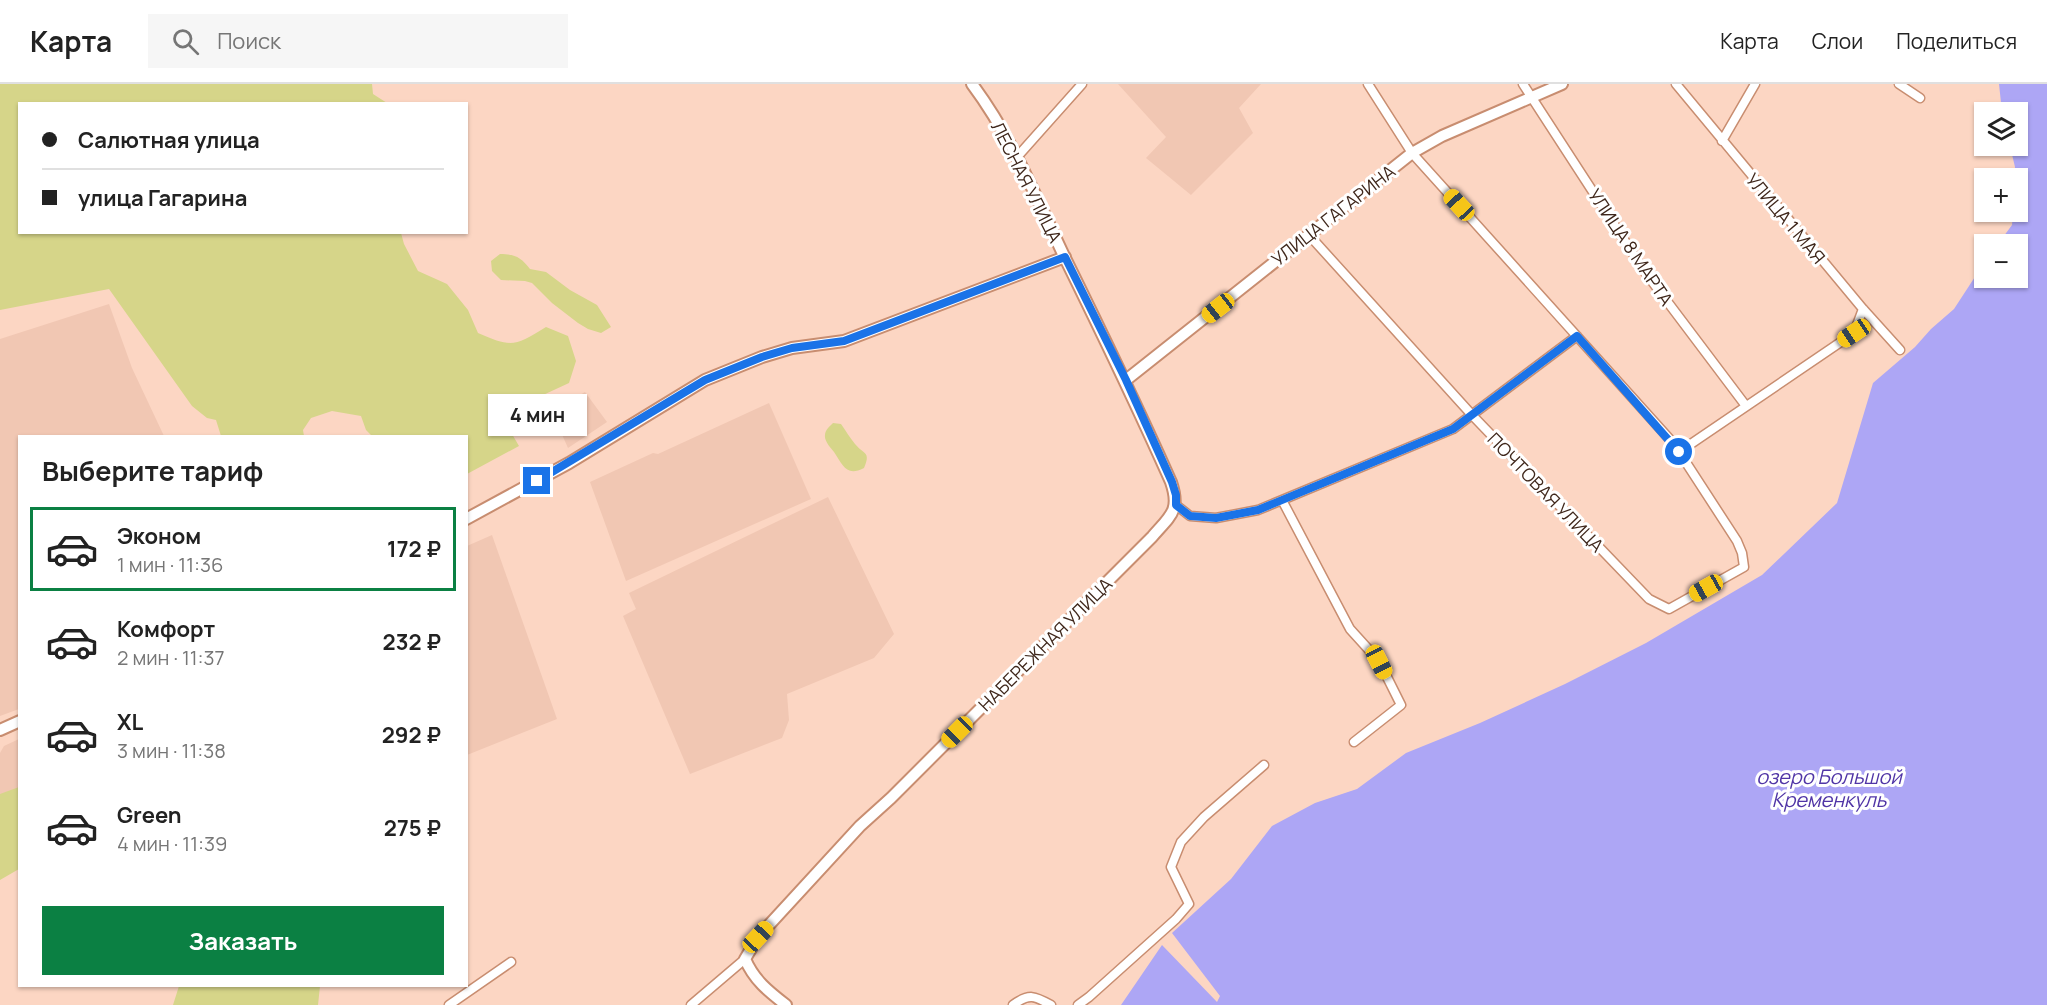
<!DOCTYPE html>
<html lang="ru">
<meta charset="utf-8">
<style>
:root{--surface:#fff;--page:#f6f6f6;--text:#222;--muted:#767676;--line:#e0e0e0;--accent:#0b8043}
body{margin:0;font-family:Manrope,sans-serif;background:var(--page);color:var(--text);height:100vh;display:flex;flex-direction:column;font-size:22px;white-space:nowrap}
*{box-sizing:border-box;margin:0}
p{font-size:20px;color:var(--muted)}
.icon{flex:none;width:33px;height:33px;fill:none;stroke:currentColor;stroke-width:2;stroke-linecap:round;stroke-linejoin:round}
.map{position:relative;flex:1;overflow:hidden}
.details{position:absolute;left:18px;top:351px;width:450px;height:552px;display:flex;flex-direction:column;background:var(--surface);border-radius:0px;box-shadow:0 2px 4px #0004}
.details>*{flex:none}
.banner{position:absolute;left:18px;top:18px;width:450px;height:132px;border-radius:0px;box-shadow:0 2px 4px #0004;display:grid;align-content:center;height:132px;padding:0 24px;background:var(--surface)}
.tools{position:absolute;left:1974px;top:18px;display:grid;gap:12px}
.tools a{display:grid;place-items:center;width:54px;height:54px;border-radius:0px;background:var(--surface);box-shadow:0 2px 4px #0004;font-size:30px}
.end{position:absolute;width:27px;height:27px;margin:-14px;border:8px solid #1a73e8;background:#fff;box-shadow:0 0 0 3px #fff}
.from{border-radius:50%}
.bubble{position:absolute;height:42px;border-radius:0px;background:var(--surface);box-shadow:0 2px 4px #0004;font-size:20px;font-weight:700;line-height:42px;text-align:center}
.car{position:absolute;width:18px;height:36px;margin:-18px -9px;border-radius:8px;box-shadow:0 0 4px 2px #0007;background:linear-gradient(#f5c518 24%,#345 0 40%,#f5c518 0 76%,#345 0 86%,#f5c518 0)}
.banner b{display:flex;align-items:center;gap:21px;height:57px;font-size:22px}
.banner b+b{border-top:2px solid var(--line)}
.banner i{width:15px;height:15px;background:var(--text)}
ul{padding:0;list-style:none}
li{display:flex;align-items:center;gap:18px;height:84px;margin:0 12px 9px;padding:0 12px;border:3px solid transparent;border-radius:0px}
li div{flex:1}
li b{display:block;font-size:22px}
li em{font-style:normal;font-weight:700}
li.current{border-color:var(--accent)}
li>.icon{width:54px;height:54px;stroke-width:1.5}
h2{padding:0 24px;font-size:27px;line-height:72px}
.button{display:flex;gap:12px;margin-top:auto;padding:12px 24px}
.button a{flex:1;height:69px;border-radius:0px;background:var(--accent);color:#fff;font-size:24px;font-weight:700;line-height:69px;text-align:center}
header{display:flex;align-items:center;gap:36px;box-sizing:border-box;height:84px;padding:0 30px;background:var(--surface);border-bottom:2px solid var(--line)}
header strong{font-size:28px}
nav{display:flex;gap:33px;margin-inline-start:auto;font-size:21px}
.search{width:420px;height:54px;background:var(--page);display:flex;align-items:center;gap:15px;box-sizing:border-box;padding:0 21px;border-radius:0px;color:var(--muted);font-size:22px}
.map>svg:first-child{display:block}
.built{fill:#f1c7b3}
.green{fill:#d6d589}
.water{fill:#ada6f5}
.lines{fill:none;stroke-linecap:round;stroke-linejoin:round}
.minor-casing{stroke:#c88d70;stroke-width:11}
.tertiary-casing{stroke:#c88d70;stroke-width:14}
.minor{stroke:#fff;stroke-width:8}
.tertiary{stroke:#fff;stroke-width:10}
.route{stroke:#1a73e8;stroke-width:8}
.labels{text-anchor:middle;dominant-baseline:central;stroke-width:6;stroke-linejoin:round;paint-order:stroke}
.street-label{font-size:18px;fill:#3f271b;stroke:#fff}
.water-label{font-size:20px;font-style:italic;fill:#5035a6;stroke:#fff}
</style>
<header>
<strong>Карта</strong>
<div class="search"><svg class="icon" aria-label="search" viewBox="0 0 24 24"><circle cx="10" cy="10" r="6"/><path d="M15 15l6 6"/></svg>Поиск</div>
<nav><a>Карта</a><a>Слои</a><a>Поделиться</a></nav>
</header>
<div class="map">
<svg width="2047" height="921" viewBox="0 0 2047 921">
<rect width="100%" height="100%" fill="#fcd6c3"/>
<path class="built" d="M 1118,0 L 1261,0 L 1239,24 L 1253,49 L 1191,111 L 1146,74 L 1166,53 Z
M 109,220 L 132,284 L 164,352 L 20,352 L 19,625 L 0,632 L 0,255 Z
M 585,308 L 607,338 L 568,364 L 552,328 Z
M 769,319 L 811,415 L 626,497 L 590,398 L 653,369 L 658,370 Z
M 828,413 L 894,550 L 874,574 L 787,610 L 789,636 L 782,654 L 690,690 L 623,532 L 636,525 L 629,509 Z
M 492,451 L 557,635 L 467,671 L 467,462 Z
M 19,655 L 19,705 L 0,713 L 0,669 L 4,662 Z"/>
<path class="green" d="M 0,0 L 372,0 L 373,10 L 387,19 L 20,20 L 20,148 L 401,149 L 404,160 L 418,187 L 447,200 L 468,226 L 478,249 C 512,264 515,262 546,243 L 568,252 L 576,277 L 569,299 L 528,318 L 512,350 L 519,362 L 467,390 L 466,352 L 372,352 L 366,346 L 361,332 L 332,327 L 311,334 L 303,346 L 304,352 L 221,352 L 216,336 L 207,334 L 192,322 L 109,205 L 0,226 Z
M 500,170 C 515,170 521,173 530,185 L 546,188 L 570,206 L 597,221 L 611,243 L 601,249 L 588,245 L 578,239 L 552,219 L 532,199 L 525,197 L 501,196 L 492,187 L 491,177 Z
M 833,339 L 841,340 C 846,347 850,354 855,360 C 864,371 871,367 864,384 C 846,393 843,381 834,368 C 831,364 824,357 825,351 C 825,346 830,342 833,339 Z
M 19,703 L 19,785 L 0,796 L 0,710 Z
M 179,902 L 320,902 L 318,921 L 173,921 Z"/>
<path class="water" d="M 1999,0 L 2047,0 L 2047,921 L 1121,921 L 1162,861 L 1217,918 L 1220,912 L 1172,849 L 1231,795 L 1272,742 L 1315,719 L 1357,705 L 1406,669 L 1480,639 L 1565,600 L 1646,559 L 1762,491 L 1837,419 L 1873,299 L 1915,263 L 1931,245 L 1954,225 L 1984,179 L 1984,194 L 2018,194 L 2018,160 L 1998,160 L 2012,141 L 2013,128 L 2018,128 L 2018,94 L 2014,94 L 2015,83 L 2010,62 L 2018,62 L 2018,28 L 2002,28 Z"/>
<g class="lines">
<g class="minor-casing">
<path id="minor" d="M 1523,0 L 1645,188 L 1746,322
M 1676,0 L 1863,225 L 1900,266
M 1899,0 L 1920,14
M 1722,57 L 1755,0
M 1017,73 L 1082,0
M 1309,151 L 1472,331 L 1649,515 L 1669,525 L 1744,483 L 1742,469 L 1737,457 L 1674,360 L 1412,69 L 1368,0
M 1679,368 L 1854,249 L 1863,225
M 1282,416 L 1350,545 L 1379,577 L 1401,621 L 1354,658
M 1176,421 L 1190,432 L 1216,434 L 1258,426 L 1453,345 L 1577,252
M 449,921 L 511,878
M 691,921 L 745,875
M 1013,921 C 1029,909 1035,912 1051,921
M 1078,921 L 1089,913 L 1176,835 L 1189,820 L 1171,783 L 1181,758 L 1204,733 L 1264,681"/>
</g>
<g class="tertiary-casing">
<path id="tertiary" d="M 1126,296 L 1412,69 L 1442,52 L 1562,0
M 466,435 L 569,379 L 705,296 L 762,273 L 792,264 L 844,257 L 1065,173
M 0,646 L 20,637
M 786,921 C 768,907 754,896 745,875 L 758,853 L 860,742 L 891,714 L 1152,453 C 1170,432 1181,427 1171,398 C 1137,322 1101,247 1064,172 C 1036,113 1011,52 972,0"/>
</g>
<use href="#minor" class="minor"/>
<use href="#tertiary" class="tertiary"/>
</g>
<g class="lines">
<path class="route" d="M 537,397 L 705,296 L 762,273 L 792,264 L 844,257 L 1065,173 L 1126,296 L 1172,398 L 1176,411 L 1176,421 L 1190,432 L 1216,434 L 1258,426 L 1453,345 L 1577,252 L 1679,368"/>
</g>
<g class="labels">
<g class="street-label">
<text transform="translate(1027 98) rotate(63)">ЛЕСНАЯ УЛИЦА</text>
<text transform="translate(1333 131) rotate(-38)">УЛИЦА ГАГАРИНА</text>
<text transform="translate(1786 134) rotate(50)">УЛИЦА 1 МАЯ</text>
<text transform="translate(1631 163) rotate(56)">УЛИЦА 8 МАРТА</text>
<text transform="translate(1546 408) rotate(46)">ПОЧТОВАЯ УЛИЦА</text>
<text transform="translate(1045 560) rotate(-45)">НАБЕРЕЖНАЯ УЛИЦА</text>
</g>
<g class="water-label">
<text x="1829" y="692">озеро Большой<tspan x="1829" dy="23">Кременкуль</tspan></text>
</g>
</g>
</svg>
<div class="tools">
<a><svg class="icon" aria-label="layers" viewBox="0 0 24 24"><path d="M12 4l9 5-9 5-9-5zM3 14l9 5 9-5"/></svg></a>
<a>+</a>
<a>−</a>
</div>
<i class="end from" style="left:1679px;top:368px"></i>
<i class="end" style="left:537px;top:397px"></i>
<div class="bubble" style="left:488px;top:310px;width:99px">4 мин</div>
<i class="car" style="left:1459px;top:121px;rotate:317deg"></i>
<i class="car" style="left:1218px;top:224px;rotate:232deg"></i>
<i class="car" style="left:1854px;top:249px;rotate:236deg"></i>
<i class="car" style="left:1706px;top:504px;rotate:241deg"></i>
<i class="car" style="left:1379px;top:578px;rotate:153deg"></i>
<i class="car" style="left:957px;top:648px;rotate:225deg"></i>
<i class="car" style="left:758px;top:853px;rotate:43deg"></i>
<div class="banner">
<b><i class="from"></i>Салютная улица</b>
<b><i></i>улица Гагарина</b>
</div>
<section class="details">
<h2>Выберите тариф</h2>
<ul>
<li class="current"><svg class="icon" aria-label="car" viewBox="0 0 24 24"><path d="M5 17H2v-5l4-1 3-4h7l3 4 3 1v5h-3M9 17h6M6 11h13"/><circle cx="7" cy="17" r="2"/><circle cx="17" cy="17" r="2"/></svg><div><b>Эконом</b><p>1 мин · 11:36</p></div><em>172 ₽</em></li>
<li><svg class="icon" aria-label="car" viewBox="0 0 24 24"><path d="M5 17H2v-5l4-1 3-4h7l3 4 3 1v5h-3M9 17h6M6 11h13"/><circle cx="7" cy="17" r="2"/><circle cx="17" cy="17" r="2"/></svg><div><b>Комфорт</b><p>2 мин · 11:37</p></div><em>232 ₽</em></li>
<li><svg class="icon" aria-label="car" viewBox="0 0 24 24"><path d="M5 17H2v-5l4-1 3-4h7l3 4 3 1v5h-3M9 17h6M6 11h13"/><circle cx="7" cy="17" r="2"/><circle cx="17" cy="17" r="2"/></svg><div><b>XL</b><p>3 мин · 11:38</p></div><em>292 ₽</em></li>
<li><svg class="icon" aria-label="car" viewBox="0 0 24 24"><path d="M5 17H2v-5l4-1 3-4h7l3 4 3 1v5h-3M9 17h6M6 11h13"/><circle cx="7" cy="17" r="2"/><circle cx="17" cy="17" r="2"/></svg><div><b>Green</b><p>4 мин · 11:39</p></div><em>275 ₽</em></li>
</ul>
<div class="button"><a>Заказать</a></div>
</section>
</div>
